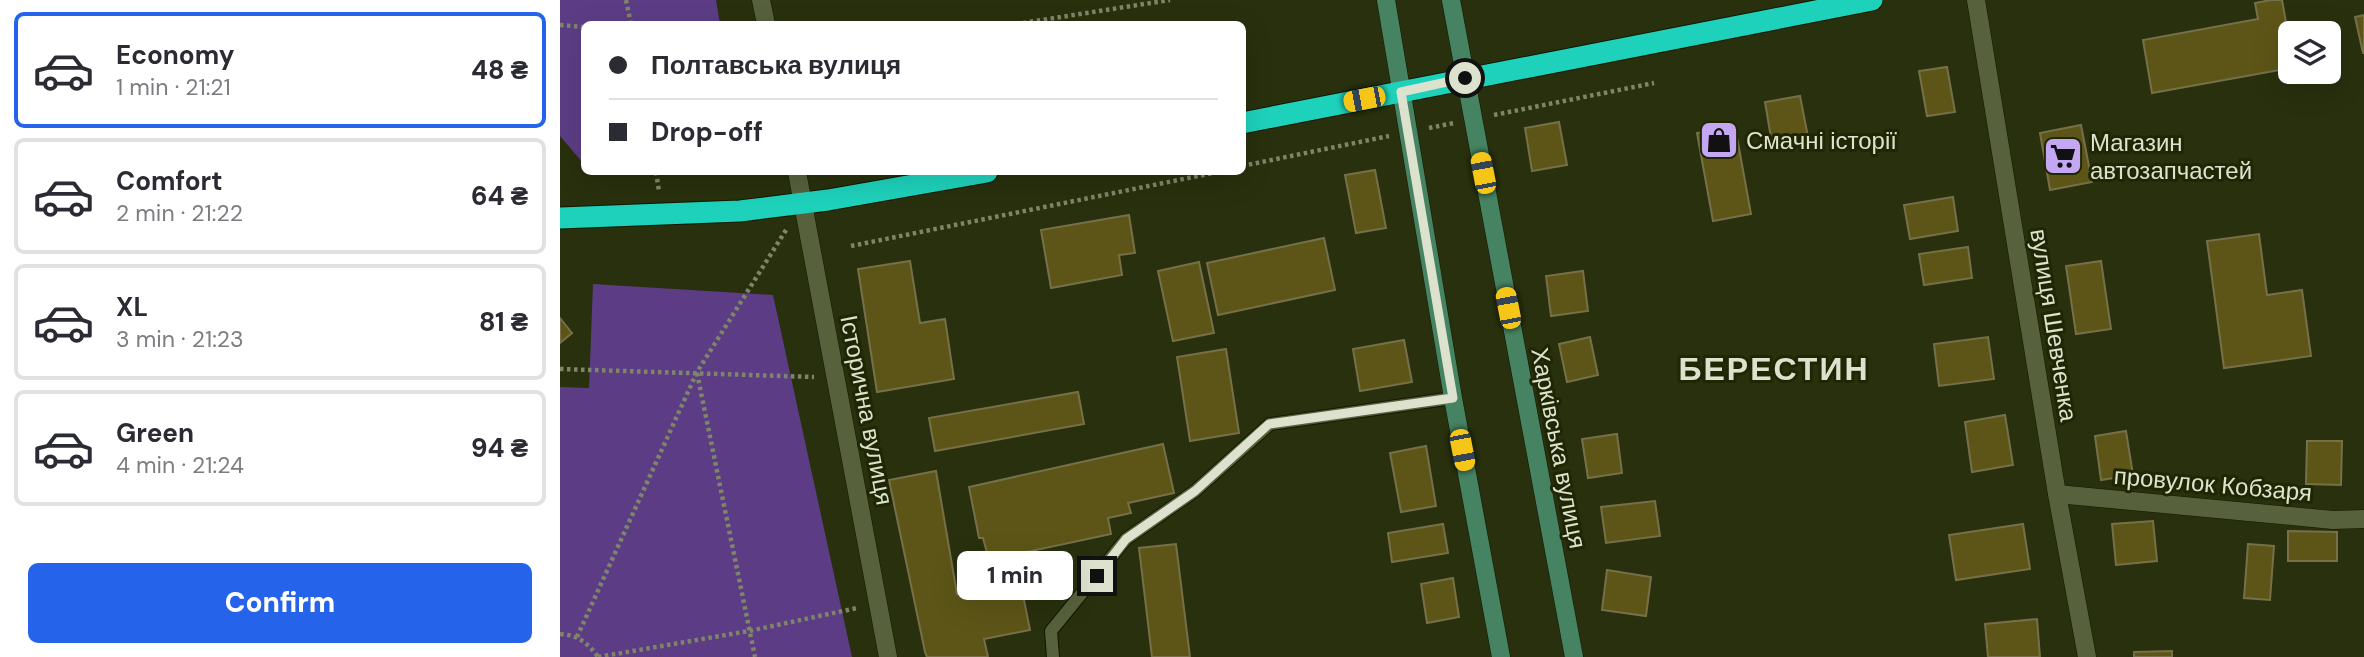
<!DOCTYPE html>
<meta charset="utf-8">
<style>
:root{--surface:#fff;--page:#f2f2f3;--text:#2b2b33;--muted:#7c7c81;--line:#e1e1e2;--accent:#2563eb}
body{margin:0;font-family:"DM Sans",sans-serif;background:var(--page);color:var(--text);height:100vh;display:flex;flex-direction:column;font-size:26px;white-space:nowrap}
*{box-sizing:border-box;margin:0}
p{font-size:23px;color:var(--muted)}
.icon{flex:none;width:38px;height:38px;fill:none;stroke:currentColor;stroke-width:2;stroke-linecap:round;stroke-linejoin:round}
.map{position:relative;flex:1;overflow:hidden}
.panel{display:flex;flex-direction:column;background:var(--surface);width:560px}
.panel>*{flex:none}
.guide{position:absolute;left:21px;top:21px;width:665px;height:154px;border-radius:10px;box-shadow:0 7px 28px #0002;display:grid;align-content:center;height:154px;padding:0 28px;background:var(--surface)}
.buttons{position:absolute;left:1718px;top:21px;display:grid;gap:14px}
.buttons a{display:grid;place-items:center;width:63px;height:63px;border-radius:10px;background:var(--surface);box-shadow:0 7px 28px #0002;font-size:35px}
.end{position:absolute;width:32px;height:32px;margin:-16px;border:9px solid #dce2ce;background:#111;box-shadow:0 0 0 4px #111}
.from{border-radius:50%}
.bubble{position:absolute;height:49px;border-radius:10px;background:var(--surface);box-shadow:0 7px 28px #0002;font-size:23px;font-weight:800;line-height:49px;text-align:center}
.car{position:absolute;width:21px;height:42px;margin:-21px -10px;border-radius:9px;box-shadow:0 0 5px 2px #0007;background:linear-gradient(#f5c518 24%,#345 0 40%,#f5c518 0 76%,#345 0 86%,#f5c518 0)}
.guide b{display:flex;align-items:center;gap:24px;height:66px;font-size:26px}
.guide b+b{border-top:2px solid var(--line)}
.guide i{width:18px;height:18px;background:var(--text)}
ul{padding:12px 0 0;list-style:none}
li{display:flex;align-items:center;gap:21px;height:116px;margin:0 14px 10px;padding:0 14px;border:4px solid var(--line);border-radius:10px}
li div{flex:1}
li b{display:block;font-size:26px}
li em{font-style:normal;font-weight:800}
li.active{border-color:var(--accent)}
li>.icon{width:63px;height:63px;stroke-width:1.5}
.primary-button{display:flex;gap:14px;margin-top:auto;padding:14px 28px}
.primary-button a{flex:1;height:80px;border-radius:10px;background:var(--accent);color:#fff;font-size:28px;font-weight:800;line-height:80px;text-align:center}
main{display:flex;flex:1;min-height:0}
.map>svg:first-child{display:block}
.green{fill:#5c3d85}
.building{fill:#5d5517;stroke:#767049;stroke-width:2}
.lines{fill:none;stroke-linecap:round;stroke-linejoin:round}
.lane-casing{stroke:#121800;stroke-width:14}
.street-casing{stroke:#121800;stroke-width:19}
.secondary-casing{stroke:#121800;stroke-width:19}
.highway-casing{stroke:#121800;stroke-width:23}
.path{stroke:#7e8569;stroke-width:4.5;stroke-dasharray:3.5 3.5;stroke-linecap:butt}
.lane{stroke:#57613c;stroke-width:12}
.street{stroke:#57613c;stroke-width:18}
.secondary{stroke:#468362;stroke-width:18}
.highway{stroke:#1ed1bb;stroke-width:21}
.route{stroke:#dce2ce;stroke-width:9}
.labels{text-anchor:middle;dominant-baseline:central;stroke-width:6;stroke-linejoin:round;paint-order:stroke}
.poi-label{font-size:24px;fill:#dce2ce;stroke:#1e2603;text-anchor:start}
.street-label{font-size:24px;fill:#dce2ce;stroke:#1e2603}
.district-label{font-size:32px;font-weight:bold;letter-spacing:2px;fill:#dce2ce;stroke:#1e2603}
</style>
<main>
<section class="panel">
<ul>
<li class="active"><svg class="icon" aria-label="car" viewBox="0 0 24 24"><path d="M5 17H2v-5l4-1 3-4h7l3 4 3 1v5h-3M9 17h6M6 11h13"/><circle cx="7" cy="17" r="2"/><circle cx="17" cy="17" r="2"/></svg><div><b>Economy</b><p>1 min · 21:21</p></div><em>48 ₴</em></li>
<li><svg class="icon" aria-label="car" viewBox="0 0 24 24"><path d="M5 17H2v-5l4-1 3-4h7l3 4 3 1v5h-3M9 17h6M6 11h13"/><circle cx="7" cy="17" r="2"/><circle cx="17" cy="17" r="2"/></svg><div><b>Comfort</b><p>2 min · 21:22</p></div><em>64 ₴</em></li>
<li><svg class="icon" aria-label="car" viewBox="0 0 24 24"><path d="M5 17H2v-5l4-1 3-4h7l3 4 3 1v5h-3M9 17h6M6 11h13"/><circle cx="7" cy="17" r="2"/><circle cx="17" cy="17" r="2"/></svg><div><b>XL</b><p>3 min · 21:23</p></div><em>81 ₴</em></li>
<li><svg class="icon" aria-label="car" viewBox="0 0 24 24"><path d="M5 17H2v-5l4-1 3-4h7l3 4 3 1v5h-3M9 17h6M6 11h13"/><circle cx="7" cy="17" r="2"/><circle cx="17" cy="17" r="2"/></svg><div><b>Green</b><p>4 min · 21:24</p></div><em>94 ₴</em></li>
</ul>
<div class="primary-button"><a>Confirm</a></div>
</section>
<div class="map">
<svg width="1804" height="657" viewBox="0 0 1804 657">
<rect width="100%" height="100%" fill="#28300d"/>
<path class="green" d="M 0,0 L 156,0 L 160,24 L 24,24 L 24,164 L 0,136 Z
M 33,284 L 213,295 L 292,657 L 0,657 L 0,387 L 29,388 Z"/>
<path class="building" d="M 1711,0 L 1722,0 L 1731,50 L 1731,68 L 1592,93 L 1583,40 L 1698,19 L 1695,3 Z
M 1804,15 L 1804,53 L 1803,53 L 1795,17 Z
M 1387,67 L 1395,112 L 1367,116 L 1359,71 Z
M 1240,96 L 1248,137 L 1212,144 L 1205,102 Z
M 999,122 L 1007,165 L 972,171 L 965,128 Z
M 1521,125 L 1532,182 L 1490,190 L 1480,133 Z
M 1175,126 L 1191,214 L 1153,221 L 1137,133 Z
M 815,170 L 826,228 L 796,233 L 785,175 Z
M 1393,197 L 1398,231 L 1350,239 L 1344,205 Z
M 569,215 L 575,253 L 559,255 L 562,275 L 491,288 L 481,230 Z
M 1699,234 L 1707,295 L 1742,290 L 1751,356 L 1664,368 L 1647,241 Z
M 764,238 L 775,290 L 658,315 L 647,263 Z
M 1408,247 L 1412,278 L 1364,285 L 1359,254 Z
M 350,261 L 360,323 L 385,319 L 394,379 L 317,392 L 298,269 Z
M 1541,261 L 1551,329 L 1516,334 L 1506,266 Z
M 639,262 L 654,333 L 613,341 L 598,271 Z
M 1023,271 L 1028,311 L 991,316 L 986,276 Z
M 0,318 L 12,333 L 0,343 Z
M 1030,337 L 1038,375 L 1007,382 L 999,344 Z
M 1428,337 L 1434,379 L 1379,386 L 1374,344 Z
M 844,340 L 852,382 L 800,391 L 793,349 Z
M 666,349 L 679,433 L 630,441 L 617,357 Z
M 518,392 L 524,424 L 375,451 L 369,418 Z
M 1445,415 L 1453,465 L 1412,472 L 1405,422 Z
M 1566,431 L 1573,475 L 1541,480 L 1535,436 Z
M 1057,434 L 1062,473 L 1028,478 L 1022,439 Z
M 1747,441 L 1782,441 L 1781,485 L 1746,484 Z
M 603,444 L 614,493 L 568,503 L 571,513 L 548,518 L 551,534 L 429,560 L 423,538 L 419,538 L 409,487 Z
M 866,446 L 876,506 L 841,512 L 830,453 Z
M 376,471 L 397,594 L 440,585 L 443,599 L 463,595 L 470,630 L 424,639 L 428,657 L 367,657 L 365,652 L 329,480 Z
M 1095,501 L 1100,536 L 1046,543 L 1041,507 Z
M 1593,521 L 1597,561 L 1556,565 L 1552,524 Z
M 883,524 L 888,553 L 832,562 L 828,533 Z
M 1463,524 L 1470,569 L 1396,580 L 1389,535 Z
M 1728,531 L 1777,532 L 1777,561 L 1728,561 Z
M 616,544 L 630,657 L 592,657 L 579,548 Z
M 1688,544 L 1714,546 L 1710,600 L 1684,598 Z
M 1047,570 L 1091,577 L 1086,616 L 1042,610 Z
M 893,578 L 899,617 L 867,623 L 861,584 Z
M 1477,619 L 1480,657 L 1428,657 L 1425,624 Z
M 1612,651 L 1612,657 L 1574,657 L 1574,652 Z"/>
<g class="lines">
<g class="lane-casing">
<path id="lane" d="M 493,657 L 491,631 L 566,539 L 635,491 L 710,424 L 893,398"/>
</g>
<g class="street-casing">
<path id="street" d="M 201,0 L 206,24
M 1416,0 L 1497,494 L 1527,657
M 237,172 L 328,657
M 1497,494 L 1773,520 L 1804,519"/>
</g>
<g class="secondary-casing">
<path id="secondary" d="M 826,0 L 893,398 L 941,657
M 891,0 L 1014,657"/>
</g>
<g class="highway-casing">
<path id="highway" d="M 682,123 L 1312,0
M 0,218 L 180,211 L 268,200 L 427,172"/>
</g>
<path class="path" d="M 66,0 L 71,24
M 456,24 L 610,0
M 0,25 L 24,27
M 934,115 L 1094,83
M 869,128 L 894,123
M 682,166 L 829,136
M 96,172 L 99,191
M 291,246 L 658,172
M 0,369 L 254,377
M 137,373 L 195,657
M 0,634 C 18,635 28,643 38,657
M 17,637 L 137,372 L 226,230
M 38,657 L 189,631 L 297,608"/>
<use href="#lane" class="lane"/>
<use href="#street" class="street"/>
<use href="#secondary" class="secondary"/>
<use href="#highway" class="highway"/>
</g>
<g class="lines">
<path class="route" d="M 537,576 L 566,539 L 635,491 L 709,424 L 893,398 L 841,92 L 905,78"/>
</g>
<defs>
<g id="shop-square" transform="scale(2.0125)"><rect x="-9" y="-9" width="18" height="18" rx="4" fill="#c3a7f2" stroke="#1e2603"/><path d="M-5-2.5h2.3a2.7 3.5 0 0 1 5.4 0H5L5.5 6h-11ZM-1.5-2.5h3a1.5 2.3 0 0 0-3 0Z" fill="#111"/></g>
<g id="supermarket-square" transform="scale(2.0125)"><rect x="-9" y="-9" width="18" height="18" rx="4" fill="#c3a7f2" stroke="#1e2603"/><path d="M-6-5.5h2.5l.6 2H6L4.5 2H-2.5L-4.4-4H-6ZM-1.5 3.2a1.3 1.3 0 1 0 .1 0ZM3 3.2a1.3 1.3 0 1 0 .1 0Z" fill="#111"/></g>
</defs>
<g fill-rule="evenodd">
<use href="#shop-square" x="1159" y="140"/>
<use href="#supermarket-square" x="1503" y="156"/>
</g>
<g class="labels">
<g class="poi-label">
<text x="1186" y="140">Смачні історії</text>
<text x="1530" y="142">Магазин<tspan x="1530" dy="28">автозапчастей</tspan></text>
</g>
<g class="street-label">
<text transform="translate(1494 325) rotate(81)">вулиця Шевченка</text>
<text transform="translate(307 410) rotate(79)">Історична вулиця</text>
<text transform="translate(999 448) rotate(79)">Харківська вулиця</text>
<text transform="translate(1653 484) rotate(5)">провулок Кобзаря</text>
</g>
<g class="district-label">
<text x="1214" y="369">БЕРЕСТИН</text>
</g>
</g>
</svg>
<div class="buttons">
<a><svg class="icon" aria-label="layers" viewBox="0 0 24 24"><path d="M12 4l9 5-9 5-9-5zM3 14l9 5 9-5"/></svg></a>
</div>
<i class="end from" style="left:905px;top:78px"></i>
<i class="end" style="left:537px;top:576px"></i>
<div class="bubble" style="left:397px;top:551px;width:116px">1 min</div>
<i class="car" style="left:804px;top:99px;rotate:259deg"></i>
<i class="car" style="left:923px;top:173px;rotate:349deg"></i>
<i class="car" style="left:948px;top:308px;rotate:349deg"></i>
<i class="car" style="left:902px;top:450px;rotate:169deg"></i>
<div class="guide">
<b><i class="from"></i>Полтавська вулиця</b>
<b><i></i>Drop-off</b>
</div>
</div>
</main>
